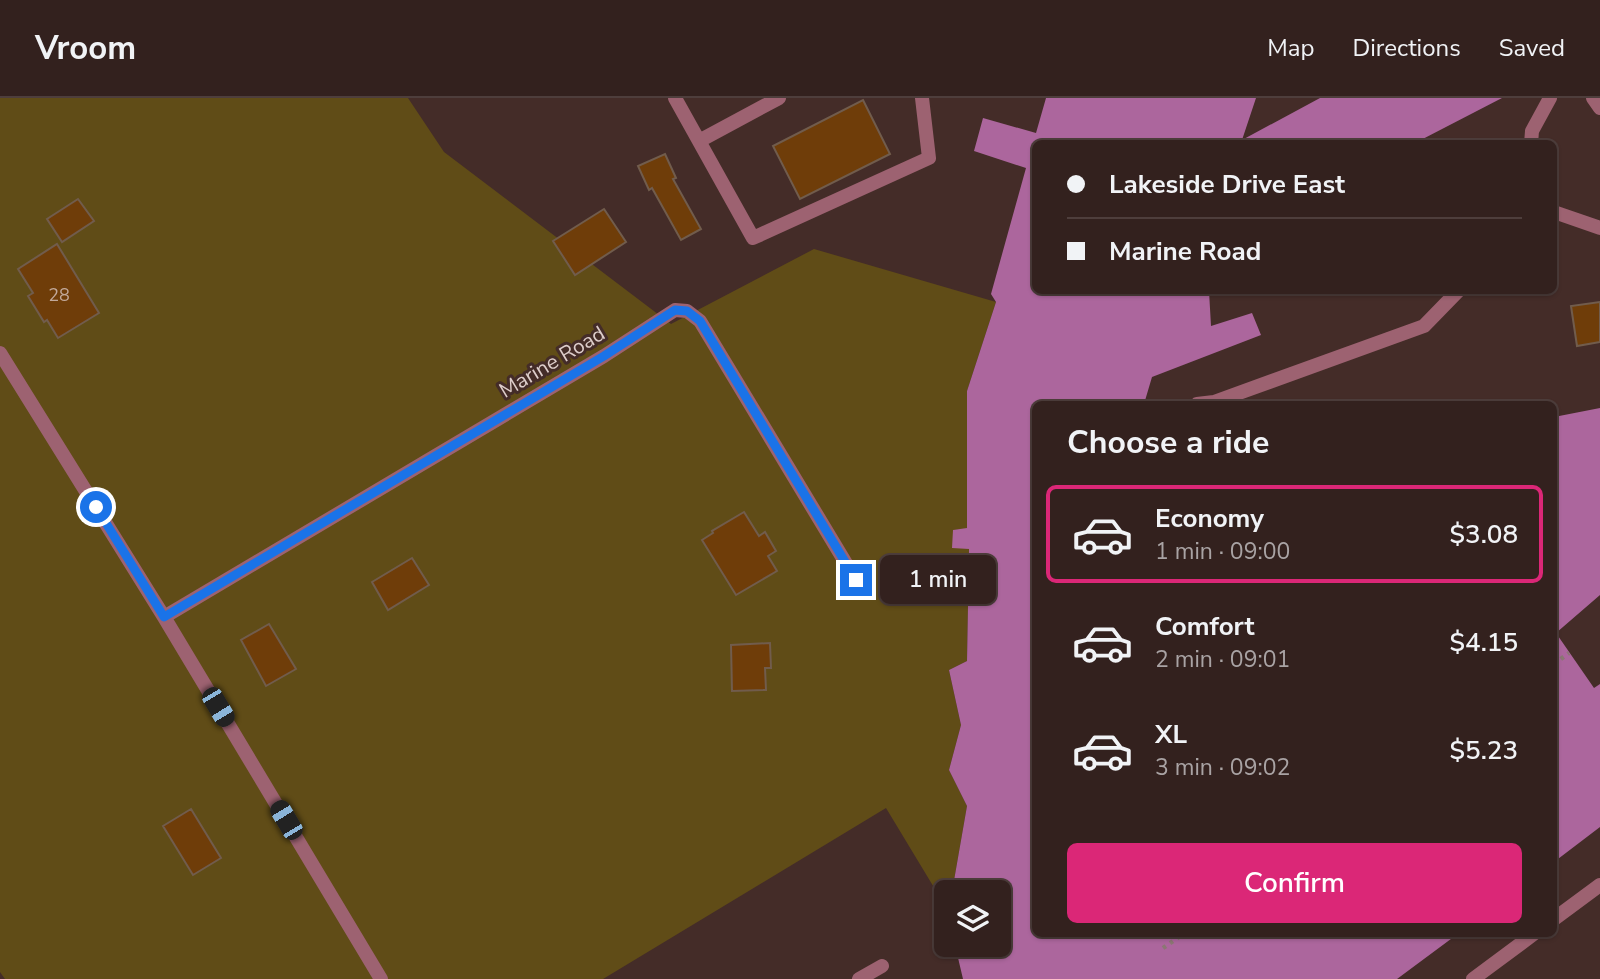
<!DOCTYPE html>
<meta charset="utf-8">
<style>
:root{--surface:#33211e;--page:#3e2e2b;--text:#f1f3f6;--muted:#a9a3a4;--line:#4e3e3c;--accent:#db2777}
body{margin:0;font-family:"Nunito Sans",sans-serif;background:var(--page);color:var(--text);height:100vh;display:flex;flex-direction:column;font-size:26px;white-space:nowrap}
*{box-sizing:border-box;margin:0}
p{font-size:23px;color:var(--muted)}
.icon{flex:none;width:38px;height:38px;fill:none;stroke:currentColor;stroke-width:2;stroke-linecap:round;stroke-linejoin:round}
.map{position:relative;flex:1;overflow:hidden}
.panel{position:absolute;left:1032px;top:303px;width:525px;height:536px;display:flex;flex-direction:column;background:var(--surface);border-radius:10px;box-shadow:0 2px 5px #0004,0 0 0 2px var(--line)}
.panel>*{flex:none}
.hud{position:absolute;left:1032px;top:42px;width:525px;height:154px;border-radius:10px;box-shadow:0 2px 5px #0004,0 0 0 2px var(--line);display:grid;align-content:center;height:154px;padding:0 35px;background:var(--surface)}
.tools{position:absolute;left:934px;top:782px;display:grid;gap:14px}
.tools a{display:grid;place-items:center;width:77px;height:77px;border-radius:10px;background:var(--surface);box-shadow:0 2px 5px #0004,0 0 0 2px var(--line);font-size:35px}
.end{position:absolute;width:32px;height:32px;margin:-16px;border:9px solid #1a73e8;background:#fff;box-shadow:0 0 0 4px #fff}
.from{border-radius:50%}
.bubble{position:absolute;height:49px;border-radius:10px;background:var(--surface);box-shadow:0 2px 5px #0004,0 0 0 2px var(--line);font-size:23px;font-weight:600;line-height:49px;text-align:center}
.car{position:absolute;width:21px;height:42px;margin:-21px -10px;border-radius:9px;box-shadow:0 0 5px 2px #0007;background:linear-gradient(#222 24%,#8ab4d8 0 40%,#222 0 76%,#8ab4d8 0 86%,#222 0)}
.hud b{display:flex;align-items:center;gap:24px;height:66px;font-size:26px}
.hud b+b{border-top:2px solid var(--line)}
.hud i{width:18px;height:18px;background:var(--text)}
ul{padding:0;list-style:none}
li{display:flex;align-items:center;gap:21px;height:98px;margin:0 14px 10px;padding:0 21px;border:4px solid transparent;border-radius:10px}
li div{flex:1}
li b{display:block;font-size:26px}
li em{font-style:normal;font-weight:600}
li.active{border-color:var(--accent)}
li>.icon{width:63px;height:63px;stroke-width:1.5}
h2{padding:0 35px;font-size:32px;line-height:84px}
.cta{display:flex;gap:14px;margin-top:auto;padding:14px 35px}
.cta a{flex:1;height:80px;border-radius:10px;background:var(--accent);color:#fff;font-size:28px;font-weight:600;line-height:80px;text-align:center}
header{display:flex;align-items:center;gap:42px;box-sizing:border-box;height:98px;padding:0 35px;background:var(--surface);border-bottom:2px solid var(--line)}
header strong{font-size:33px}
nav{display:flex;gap:38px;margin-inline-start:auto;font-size:24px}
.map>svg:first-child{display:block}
.green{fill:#604c17}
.water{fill:#ac669d}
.building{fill:#6f3d09;stroke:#715c4c;stroke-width:2}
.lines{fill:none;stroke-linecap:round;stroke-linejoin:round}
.path{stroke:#8b7773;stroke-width:4.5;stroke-dasharray:3.5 5;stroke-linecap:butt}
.service{stroke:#9d6271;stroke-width:14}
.minor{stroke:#9d6271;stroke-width:14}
.route{stroke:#1a73e8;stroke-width:9}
.labels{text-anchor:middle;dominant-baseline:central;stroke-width:6;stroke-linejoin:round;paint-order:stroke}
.number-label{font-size:18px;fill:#c2a99a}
.street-label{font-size:21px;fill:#ddcdca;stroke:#442c28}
</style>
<header>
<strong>Vroom</strong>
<nav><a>Map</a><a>Directions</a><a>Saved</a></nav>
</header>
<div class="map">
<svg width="1600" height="881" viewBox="0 0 1600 881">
<rect width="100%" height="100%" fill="#442c28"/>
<path class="green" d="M 0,0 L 408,0 L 444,54 L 671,226 L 814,151 L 996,204 L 967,293 L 967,431 L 954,432 L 969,451 L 967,563 L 949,572 L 961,627 L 949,672 L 967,708 L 952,794 L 947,794 L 947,811 L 886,710 L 603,881 L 5,881 L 0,874 Z"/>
<path class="water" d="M 1046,0 L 1256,0 L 1242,42 L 1320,0 L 1502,0 L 1415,45 L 1036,46 L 1036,192 L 1209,193 L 1211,228 L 1252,215 L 1261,237 L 1152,279 L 1144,306 L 1036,306 L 1036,835 L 1459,835 L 1397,881 L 963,881 L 955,847 L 999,847 L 999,794 L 952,794 L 967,708 L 949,672 L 961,627 L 949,572 L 967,563 L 969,451 L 952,450 L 953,432 L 967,430 L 967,293 L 996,204 L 991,196 L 1026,70 L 974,53 L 983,20 L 1036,35 Z
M 1600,310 L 1600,497 L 1556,535 L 1594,590 L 1600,586 L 1600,729 L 1554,764 L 1554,319 Z"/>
<path class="building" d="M 863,2 L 890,56 L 800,101 L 773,48 Z
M 665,56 L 676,80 L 673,81 L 701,131 L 681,142 L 652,90 L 649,92 L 638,68 Z
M 78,101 L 94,123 L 62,144 L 47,121 Z
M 604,111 L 626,144 L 575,177 L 553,143 Z
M 57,146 L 99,215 L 58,240 L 47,222 L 44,224 L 28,198 L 33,195 L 18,171 Z
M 1600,204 L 1600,244 L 1577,248 L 1571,208 Z
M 744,414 L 759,438 L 765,434 L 776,453 L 768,458 L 777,473 L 736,497 L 702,442 L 713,435 L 712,433 Z
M 412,460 L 429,487 L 388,512 L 372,484 Z
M 269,526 L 296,571 L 266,588 L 241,542 Z
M 770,545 L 771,570 L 765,570 L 766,592 L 732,593 L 731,547 Z
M 191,711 L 221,760 L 193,777 L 163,728 Z"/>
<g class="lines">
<path class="path" d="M 1554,566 L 1569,555
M 1163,850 L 1185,835"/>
<path class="service" d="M 675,0 L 753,140 L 929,60 L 922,0
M 699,43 L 779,0
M 1531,46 L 1532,33 L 1550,0
M 1554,114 L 1600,130
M 1197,306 L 1214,304 L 1424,228 L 1459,192
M 1554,821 L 1600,787
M 859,881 L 882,868
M 1473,881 L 1535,835"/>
<path class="minor" d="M 1593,0 L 1600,10
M 0,255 L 164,519 L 381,881
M 164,519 L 604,258 L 675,212 L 687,213 L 700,223 L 856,482"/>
</g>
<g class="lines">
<path class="route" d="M 96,409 L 164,519 L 604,258 L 675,212 L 687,213 L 700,223 L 856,482"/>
</g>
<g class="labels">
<g class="number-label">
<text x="59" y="197">28</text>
</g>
<g class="street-label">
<text transform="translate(552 264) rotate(-31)">Marine Road</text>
</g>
</g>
</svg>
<div class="tools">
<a><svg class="icon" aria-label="layers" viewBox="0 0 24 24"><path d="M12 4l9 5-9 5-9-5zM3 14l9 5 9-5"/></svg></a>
</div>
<i class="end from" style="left:96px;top:409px"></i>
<i class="end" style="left:856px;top:482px"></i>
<div class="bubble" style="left:880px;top:457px;width:116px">1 min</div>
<i class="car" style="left:218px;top:609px;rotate:149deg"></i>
<i class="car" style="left:286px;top:722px;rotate:329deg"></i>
<div class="hud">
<b><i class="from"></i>Lakeside Drive East</b>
<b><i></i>Marine Road</b>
</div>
<section class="panel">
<h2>Choose a ride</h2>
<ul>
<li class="active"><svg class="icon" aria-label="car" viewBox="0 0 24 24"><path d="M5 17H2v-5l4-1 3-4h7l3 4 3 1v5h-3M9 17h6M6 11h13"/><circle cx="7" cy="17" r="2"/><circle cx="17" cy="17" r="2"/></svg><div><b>Economy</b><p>1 min · 09:00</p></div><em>$3.08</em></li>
<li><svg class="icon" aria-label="car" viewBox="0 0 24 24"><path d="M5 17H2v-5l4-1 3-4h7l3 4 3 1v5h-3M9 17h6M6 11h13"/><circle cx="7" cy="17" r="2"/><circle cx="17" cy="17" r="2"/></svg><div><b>Comfort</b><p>2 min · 09:01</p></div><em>$4.15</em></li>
<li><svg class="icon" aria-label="car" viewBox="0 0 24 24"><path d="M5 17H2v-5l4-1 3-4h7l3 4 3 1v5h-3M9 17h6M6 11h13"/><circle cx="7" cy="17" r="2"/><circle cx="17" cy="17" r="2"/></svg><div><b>XL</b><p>3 min · 09:02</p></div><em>$5.23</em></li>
</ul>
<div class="cta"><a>Confirm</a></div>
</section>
</div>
